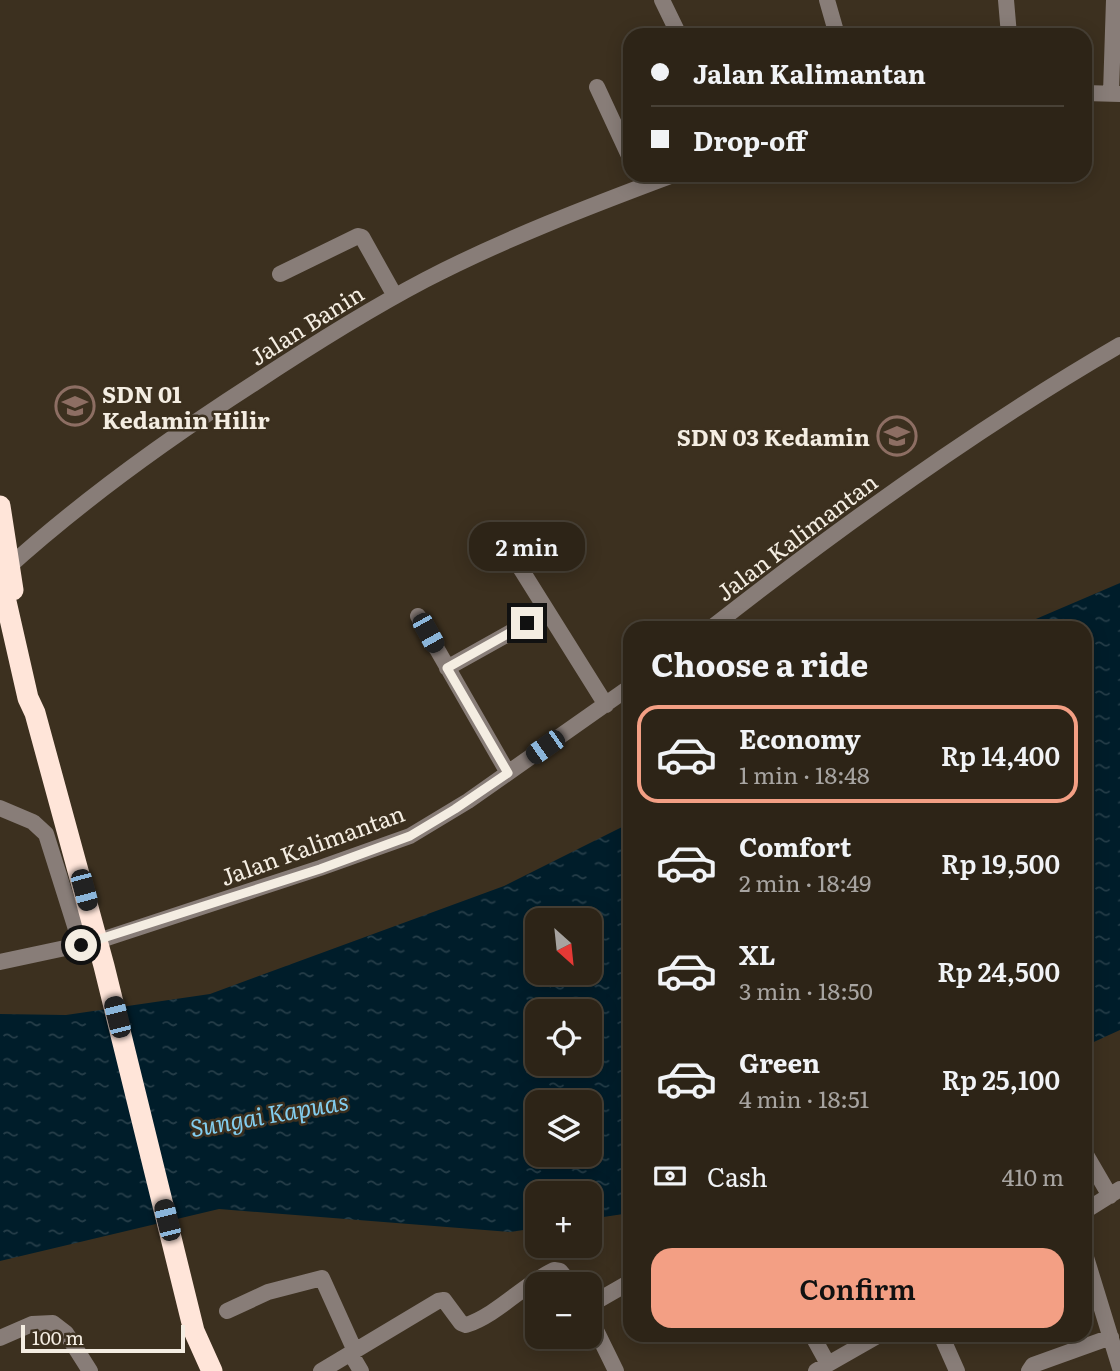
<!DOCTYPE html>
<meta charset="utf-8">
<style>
:root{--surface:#2d2417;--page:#352c20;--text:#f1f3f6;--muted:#a7a4a1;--line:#484136;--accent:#f39f84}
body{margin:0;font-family:Literata,serif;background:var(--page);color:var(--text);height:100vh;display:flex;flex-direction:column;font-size:26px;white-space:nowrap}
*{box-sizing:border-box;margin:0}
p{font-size:23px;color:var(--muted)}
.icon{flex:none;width:38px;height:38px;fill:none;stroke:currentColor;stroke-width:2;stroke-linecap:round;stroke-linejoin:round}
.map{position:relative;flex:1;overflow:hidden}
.side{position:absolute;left:623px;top:621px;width:469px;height:721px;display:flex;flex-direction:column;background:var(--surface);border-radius:21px;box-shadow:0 4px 18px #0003,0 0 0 2px var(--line)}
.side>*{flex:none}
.hud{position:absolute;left:623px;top:28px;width:469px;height:154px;border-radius:21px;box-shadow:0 4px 18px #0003,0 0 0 2px var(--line);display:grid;align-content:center;height:154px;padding:0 28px;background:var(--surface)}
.needle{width:46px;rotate:153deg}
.tools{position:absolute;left:525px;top:908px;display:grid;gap:14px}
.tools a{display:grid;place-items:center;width:77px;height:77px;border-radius:14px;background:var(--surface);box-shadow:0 4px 18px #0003,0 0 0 2px var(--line);font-size:35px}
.scale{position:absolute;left:21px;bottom:18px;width:164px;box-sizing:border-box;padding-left:7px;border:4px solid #f4ede2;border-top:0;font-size:19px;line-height:24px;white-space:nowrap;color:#f4ede2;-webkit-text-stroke:5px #3c301f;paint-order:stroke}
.end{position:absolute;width:32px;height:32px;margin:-16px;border:9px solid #f4ede2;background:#111;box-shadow:0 0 0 4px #111}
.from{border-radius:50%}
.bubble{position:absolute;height:49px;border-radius:21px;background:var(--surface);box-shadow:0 4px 18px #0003,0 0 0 2px var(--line);font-size:23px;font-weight:600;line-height:49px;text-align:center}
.car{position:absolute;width:21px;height:42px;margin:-21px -10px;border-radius:9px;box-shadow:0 0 5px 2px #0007;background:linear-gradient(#222 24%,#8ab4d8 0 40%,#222 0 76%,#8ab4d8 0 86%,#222 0)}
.hud b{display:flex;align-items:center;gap:24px;height:66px;font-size:26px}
.hud b+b{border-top:2px solid var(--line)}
.hud i{width:18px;height:18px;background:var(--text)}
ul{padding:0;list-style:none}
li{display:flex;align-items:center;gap:21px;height:98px;margin:0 14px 10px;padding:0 14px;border:4px solid transparent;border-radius:21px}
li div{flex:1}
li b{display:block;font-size:26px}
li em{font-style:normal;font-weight:600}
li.on{border-color:var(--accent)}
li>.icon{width:63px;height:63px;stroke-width:1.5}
h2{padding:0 28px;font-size:32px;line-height:84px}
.pay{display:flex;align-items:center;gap:18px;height:77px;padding:0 28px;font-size:26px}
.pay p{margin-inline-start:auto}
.cta{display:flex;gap:14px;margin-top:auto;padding:14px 28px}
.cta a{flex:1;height:80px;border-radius:21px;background:var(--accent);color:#111;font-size:28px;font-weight:600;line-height:80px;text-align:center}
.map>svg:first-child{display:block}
.water{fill:url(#water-ripples);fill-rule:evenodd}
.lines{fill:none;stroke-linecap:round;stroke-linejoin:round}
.minor{stroke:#887d78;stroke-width:16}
.highway{stroke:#ffe5d9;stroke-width:21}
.route{stroke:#f4ede2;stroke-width:9}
.labels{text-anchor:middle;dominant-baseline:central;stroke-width:5;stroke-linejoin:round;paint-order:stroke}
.street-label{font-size:23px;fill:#f4ede2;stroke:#3c301f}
.poi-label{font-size:23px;font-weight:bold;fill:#f4ede2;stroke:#3c301f;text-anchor:start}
.water-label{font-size:24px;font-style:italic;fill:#83cdee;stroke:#3c301f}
</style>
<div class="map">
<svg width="1120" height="1371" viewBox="0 0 1120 1371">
<defs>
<pattern id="water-ripples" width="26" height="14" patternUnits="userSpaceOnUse" patternTransform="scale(1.75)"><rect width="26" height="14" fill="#001d2a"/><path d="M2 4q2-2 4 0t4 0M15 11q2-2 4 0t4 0" fill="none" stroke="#263e49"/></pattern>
</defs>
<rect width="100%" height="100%" fill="#3c301f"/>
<path class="water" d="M 1120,583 L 1120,1030 L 1085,1046 L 1085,628 L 1015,628 Z
M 630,823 L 630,1213 L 590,1219 L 590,1194 L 537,1194 L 537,1228 L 510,1232 L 219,1209 L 0,1261 L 0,1014 L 66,1015 L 210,994 L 504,886 ZM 537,920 L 590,920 L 590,973 L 537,973 ZM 537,1012 L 590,1012 L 590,1064 L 537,1064 ZM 537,1102 L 590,1102 L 590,1155 L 537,1155 Z"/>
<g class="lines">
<path class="minor" d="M 662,0 L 679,35
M 827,0 L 837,35
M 1006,0 L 1009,35
M 597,87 L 630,158
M 1085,93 L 1120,94
M 1111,93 L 1114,0
M 280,274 L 358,236 L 362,237 L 395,296
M 519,566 L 606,705
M 4,571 C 81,501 166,440 253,384 C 309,347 366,311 425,280 C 504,239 590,206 673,175
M 418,616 L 508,773
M 711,628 C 841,526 977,428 1120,345
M 447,668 L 547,612
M 0,808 L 33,822 L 46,834 L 81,945
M 0,962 L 98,941 L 320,868 L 410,836 L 468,801 L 630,687
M 1085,1153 L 1110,1196
M 1085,1211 L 1120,1189
M 1085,1254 L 1120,1368
M 590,1305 L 630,1282
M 227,1311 L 268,1292 L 322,1278 L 355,1351
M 590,1318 L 616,1371
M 812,1335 L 828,1364
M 941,1335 L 957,1371
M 0,1338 L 32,1324 L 53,1323 L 66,1333 L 90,1371
M 351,1354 L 361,1371
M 321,1371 L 438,1301 L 444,1300 L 461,1323 L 466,1325 C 497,1315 524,1284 554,1270 L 560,1271 L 571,1284
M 816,1371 L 879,1335
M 1029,1371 L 1033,1365 L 1111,1337"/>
<path class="highway" d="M 0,506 L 13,590
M 0,575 L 28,698 L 35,713 L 104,966 L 194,1331 L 212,1371"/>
</g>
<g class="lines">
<path class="route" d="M 81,945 L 320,869 L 410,836 L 455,809 L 508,773 L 447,668 L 527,623"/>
</g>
<defs>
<g id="school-ring" transform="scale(2.0125)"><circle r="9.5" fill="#3c301f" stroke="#8d6e63" stroke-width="1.5"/><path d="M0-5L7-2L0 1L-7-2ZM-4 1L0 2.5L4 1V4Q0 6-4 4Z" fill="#8d6e63"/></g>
</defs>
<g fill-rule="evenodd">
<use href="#school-ring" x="75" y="406"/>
<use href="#school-ring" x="897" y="436"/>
</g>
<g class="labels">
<g class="street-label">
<text transform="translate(306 324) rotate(-32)">Jalan Banin</text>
<text transform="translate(796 536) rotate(-37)">Jalan Kalimantan</text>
<text transform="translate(312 844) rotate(-20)">Jalan Kalimantan</text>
</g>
<g class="poi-label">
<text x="102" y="393">SDN 01<tspan x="102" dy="26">Kedamin Hilir</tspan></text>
<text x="870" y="436" text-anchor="end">SDN 03 Kedamin</text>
</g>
<g class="water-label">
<text transform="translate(269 1113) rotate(-10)">Sungai Kapuas</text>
</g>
</g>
</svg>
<div class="tools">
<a><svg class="needle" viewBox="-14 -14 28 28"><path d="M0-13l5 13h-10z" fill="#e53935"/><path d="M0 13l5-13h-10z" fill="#a7a4a1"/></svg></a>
<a><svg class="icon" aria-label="locate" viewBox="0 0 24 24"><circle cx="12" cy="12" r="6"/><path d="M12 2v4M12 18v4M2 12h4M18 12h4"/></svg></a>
<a><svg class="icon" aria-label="layers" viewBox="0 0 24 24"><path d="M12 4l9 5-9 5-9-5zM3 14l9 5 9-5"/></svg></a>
<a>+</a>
<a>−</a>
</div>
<div class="scale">100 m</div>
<i class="end from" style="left:81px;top:945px"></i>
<i class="end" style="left:527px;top:623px"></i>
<div class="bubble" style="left:469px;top:522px;width:116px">2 min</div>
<i class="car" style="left:428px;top:633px;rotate:151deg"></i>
<i class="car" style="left:545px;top:747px;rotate:235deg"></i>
<i class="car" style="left:84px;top:890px;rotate:165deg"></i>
<i class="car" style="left:117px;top:1017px;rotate:346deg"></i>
<i class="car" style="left:167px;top:1220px;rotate:346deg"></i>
<div class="hud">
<b><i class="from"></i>Jalan Kalimantan</b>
<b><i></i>Drop-off</b>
</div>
<section class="side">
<h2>Choose a ride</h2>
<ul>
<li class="on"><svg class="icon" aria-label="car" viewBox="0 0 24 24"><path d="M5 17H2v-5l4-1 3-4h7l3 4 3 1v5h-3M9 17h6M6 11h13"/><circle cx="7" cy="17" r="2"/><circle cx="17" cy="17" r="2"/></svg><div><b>Economy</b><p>1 min · 18:48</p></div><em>Rp 14,400</em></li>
<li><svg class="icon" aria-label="car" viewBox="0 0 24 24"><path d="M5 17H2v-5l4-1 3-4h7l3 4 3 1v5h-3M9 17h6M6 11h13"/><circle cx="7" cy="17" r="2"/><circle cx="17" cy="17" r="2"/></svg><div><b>Comfort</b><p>2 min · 18:49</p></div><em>Rp 19,500</em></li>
<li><svg class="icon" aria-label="car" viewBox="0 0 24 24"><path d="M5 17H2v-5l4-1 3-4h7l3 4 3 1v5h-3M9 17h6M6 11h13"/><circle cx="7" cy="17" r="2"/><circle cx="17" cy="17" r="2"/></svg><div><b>XL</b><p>3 min · 18:50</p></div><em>Rp 24,500</em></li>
<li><svg class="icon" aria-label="car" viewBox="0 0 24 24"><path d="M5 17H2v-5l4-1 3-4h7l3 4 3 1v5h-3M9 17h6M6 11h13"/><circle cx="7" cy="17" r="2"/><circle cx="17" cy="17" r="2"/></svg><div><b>Green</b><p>4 min · 18:51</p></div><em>Rp 25,100</em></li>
</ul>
<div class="pay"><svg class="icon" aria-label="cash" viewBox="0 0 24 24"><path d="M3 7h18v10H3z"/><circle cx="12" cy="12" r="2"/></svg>Cash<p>410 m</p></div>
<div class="cta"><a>Confirm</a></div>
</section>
</div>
